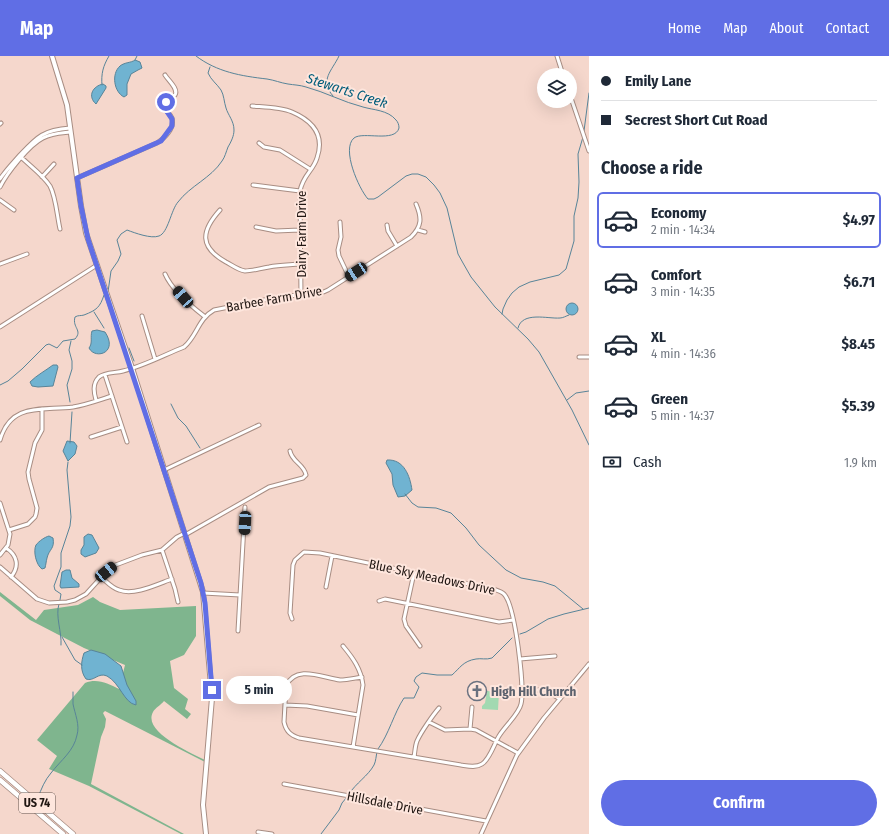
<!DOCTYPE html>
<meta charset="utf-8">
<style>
:root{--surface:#fff;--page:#f6f6f7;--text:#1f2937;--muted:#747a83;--line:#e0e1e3;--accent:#606ee5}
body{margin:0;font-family:"Fira Sans Condensed",sans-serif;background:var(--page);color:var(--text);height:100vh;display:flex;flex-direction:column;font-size:15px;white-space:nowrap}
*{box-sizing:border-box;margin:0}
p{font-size:13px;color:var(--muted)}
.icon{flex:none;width:22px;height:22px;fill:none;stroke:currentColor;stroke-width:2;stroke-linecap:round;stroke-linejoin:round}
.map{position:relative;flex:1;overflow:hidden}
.side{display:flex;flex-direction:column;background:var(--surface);width:300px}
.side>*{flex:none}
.hud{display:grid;align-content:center;height:88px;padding:0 12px;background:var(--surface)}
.buttons{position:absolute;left:537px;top:12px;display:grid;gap:8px}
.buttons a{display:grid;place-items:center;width:40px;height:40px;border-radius:50%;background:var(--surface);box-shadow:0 4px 16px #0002;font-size:20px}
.end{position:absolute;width:18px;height:18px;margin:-9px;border:5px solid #606ee5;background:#fff;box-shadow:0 0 0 2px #fff}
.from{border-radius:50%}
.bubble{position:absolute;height:28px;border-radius:14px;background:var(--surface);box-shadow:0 4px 16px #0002;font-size:13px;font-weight:700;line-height:28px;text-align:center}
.car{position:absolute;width:12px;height:24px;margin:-12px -6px;border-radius:5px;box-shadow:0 0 3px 1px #0007;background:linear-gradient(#222 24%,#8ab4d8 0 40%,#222 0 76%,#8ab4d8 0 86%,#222 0)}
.hud b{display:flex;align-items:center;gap:14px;height:38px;font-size:15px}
.hud b+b{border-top:1px solid var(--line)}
.hud i{width:10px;height:10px;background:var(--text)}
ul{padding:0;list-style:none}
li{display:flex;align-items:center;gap:12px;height:56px;margin:0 8px 6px;padding:0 4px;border:2px solid transparent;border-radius:6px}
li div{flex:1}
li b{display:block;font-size:15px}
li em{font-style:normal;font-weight:700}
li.selected{border-color:var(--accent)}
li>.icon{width:36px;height:36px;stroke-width:1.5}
h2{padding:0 12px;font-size:18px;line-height:48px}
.pay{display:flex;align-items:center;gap:10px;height:44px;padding:0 12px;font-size:15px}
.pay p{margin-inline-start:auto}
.primary-button{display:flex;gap:8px;margin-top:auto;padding:8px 12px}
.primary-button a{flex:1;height:46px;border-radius:24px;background:var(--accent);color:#fff;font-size:16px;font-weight:700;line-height:46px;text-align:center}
header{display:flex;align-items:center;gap:24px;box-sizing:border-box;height:56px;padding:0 20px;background:var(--accent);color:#fff}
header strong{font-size:19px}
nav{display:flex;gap:22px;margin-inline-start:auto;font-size:14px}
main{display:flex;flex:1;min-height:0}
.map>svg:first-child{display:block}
.green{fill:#a2d9b1}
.forest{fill:#7fb58e}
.water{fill:#70b3d1;stroke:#588498}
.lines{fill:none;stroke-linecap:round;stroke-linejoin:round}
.stream{stroke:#588498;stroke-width:1}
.minor-casing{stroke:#a88d83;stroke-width:5}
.major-casing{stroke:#a88d83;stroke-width:6}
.highway-casing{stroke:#a88d83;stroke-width:6}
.minor{stroke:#fff;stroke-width:3}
.major{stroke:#fff;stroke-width:4}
.highway{stroke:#fff;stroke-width:4.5}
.route{stroke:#606ee5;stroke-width:5}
.labels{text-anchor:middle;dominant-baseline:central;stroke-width:4;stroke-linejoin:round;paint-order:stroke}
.shield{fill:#fee6dd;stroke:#63544f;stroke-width:1}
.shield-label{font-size:12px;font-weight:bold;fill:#201612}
.street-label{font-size:13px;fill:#201612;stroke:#fee6dd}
.worship-label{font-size:13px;font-weight:bold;fill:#5b616d;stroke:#fee6dd;text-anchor:start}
.water-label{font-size:14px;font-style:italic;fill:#005d7b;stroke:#fee6dd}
</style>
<header>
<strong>Map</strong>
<nav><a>Home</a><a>Map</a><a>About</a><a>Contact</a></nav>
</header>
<main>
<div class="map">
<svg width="589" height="778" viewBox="0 0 589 778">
<rect width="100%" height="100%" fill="#f5d7cc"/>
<path class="green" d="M 487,635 L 499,636 L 498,654 L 482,653 L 482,650 L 485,647 Z"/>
<path class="forest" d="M 0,536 L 36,564 L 44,554 L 78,549 L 93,541 L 100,546 L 120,554 L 196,550 L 196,580 L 184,599 L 170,605 L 174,632 L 188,643 L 185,653 L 191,658 L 187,663 L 164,645 C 161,649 155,652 153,656 C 142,676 192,697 205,704 L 205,706 L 105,655 L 103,657 L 106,663 L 105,671 L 101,681 L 91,728 L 184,778 L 181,778 L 89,730 L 49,713 L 57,700 L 37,684 L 85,627 C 98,622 108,628 119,633 L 125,609 L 84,592 L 30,564 L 0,540 Z"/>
<path class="water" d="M 135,4 L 140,6 L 142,12 L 138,14 L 131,18 L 127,28 L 127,39 L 124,41 C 114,36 111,18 120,10 C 125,6 131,7 135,4 Z
M 103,28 L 106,30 L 106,32 L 96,48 C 87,40 93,30 103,28 Z
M566 253a6 6 0 1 1 12 0a6 6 0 1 1-12 0Z
M 97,274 L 105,276 C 119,297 95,304 89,292 C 93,287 90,281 92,275 Z
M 53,309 L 57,309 L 58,311 L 53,330 L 38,331 L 32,330 L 30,326 C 37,319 45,315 53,309 Z
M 67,385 L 74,386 L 77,390 L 75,398 L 68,405 L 63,395 Z
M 387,404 C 404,403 410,420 412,434 L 405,440 L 398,441 L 393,429 L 392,418 L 386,407 Z
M 88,478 L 92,479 L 99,492 L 96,497 L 85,501 L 81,498 L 81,494 L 84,489 L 84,481 Z
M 49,480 L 53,482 C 55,493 49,493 47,502 C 46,506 46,508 45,512 L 42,513 C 36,509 33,495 36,489 C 39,485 45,481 49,480 Z
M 66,514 L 70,514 L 72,522 L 79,528 L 79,531 L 61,532 L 60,530 L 62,516 Z
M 91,594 L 105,598 L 121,610 L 127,629 L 136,645 L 136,649 C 124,647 120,627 107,620 C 98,616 94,626 86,623 C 80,615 81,606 84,597 Z"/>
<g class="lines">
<path class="stream" d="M 196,0 C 217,16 241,20 267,23 C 274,24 281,27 288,28 C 294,29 300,29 306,31 C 325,36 343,46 363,51 C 373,54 388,54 396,64 C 398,66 399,69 399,72 C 395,87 363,75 354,82 C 341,93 359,133 368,143 L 374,143 L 378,141 L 406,120 L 412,118 L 418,118 L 426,121 L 434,129 L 440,137 L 447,152 L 458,198 L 463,207 L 471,221 L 495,251 L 528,283 L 539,296 L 572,354 L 589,389
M 135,4 L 137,0
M 102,29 C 101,18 103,10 109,0
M 333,40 C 319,24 332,15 339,0
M 584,75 L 589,37
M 108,236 L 111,215 L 118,205 L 121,198 L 117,184 L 121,178 L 127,174 C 135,177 151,183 159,180 C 168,177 171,154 178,146 C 190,130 211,122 222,105 C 225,101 226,96 228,91 C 231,86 234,80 234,74 C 234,65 228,59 226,52 C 224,46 224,39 221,34 C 217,28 211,24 208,17 L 210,11
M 94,256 L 104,272
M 502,258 L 503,253 L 507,244 L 512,237 L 519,231 L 530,226 L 559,219 L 566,213 L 574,185 L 574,160 L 578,142 L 579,126 L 578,98 L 583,81
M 518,272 C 522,255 548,263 560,262 C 563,262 566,260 569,259
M 129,292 L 134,305
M 0,329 L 8,325 L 22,313 L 46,289 L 49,288 L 57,292 L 63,285 L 75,283 C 83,274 72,272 75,261 C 78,259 81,260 84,259 C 97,254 100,251 104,239 L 106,238
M 567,344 L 576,337 L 589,335
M 70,346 L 67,329 L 72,313 L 72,305 L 69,294 L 71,285
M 171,348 L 178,362 L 186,370 L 200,392
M 70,387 L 72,356
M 405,438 L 412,447 L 418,451 L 436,452 L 451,457 L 466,472 L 479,489 L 506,514 L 521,522 L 543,526 L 555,530 L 583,553
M 60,544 L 61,538 L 55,534 L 54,530 L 61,511 L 61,497 L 70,470 L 71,461 L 67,414 L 68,406
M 59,548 C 55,560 62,576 61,589
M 520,578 L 526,576 L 548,563 L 564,558 L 589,552
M 62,581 L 75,604 L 82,609
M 378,693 C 389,678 394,657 404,642 L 414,642 L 419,631 L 414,625 L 416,621 L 422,617 L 437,619 L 452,619 C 460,612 463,605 476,603 C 481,602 486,604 492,602 L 512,582
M 349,738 C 356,727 368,720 374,709 C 376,705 376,700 377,696
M 38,742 C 41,733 45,724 51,717 C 61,704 74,695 77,679 C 80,669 75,658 73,648 C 73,644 73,640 73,636
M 321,778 L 339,754 L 342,747 L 347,741"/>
<g class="minor-casing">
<path id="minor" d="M 557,0 L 563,19
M 570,39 L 589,95
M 252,50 C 265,51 281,51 292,56 C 313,65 325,79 317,102 C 313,115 303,119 300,135 L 301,240
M 0,68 L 1,67
M 259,87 L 264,91 L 280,94 L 310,113
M 21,101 C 30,110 43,119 50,130 C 56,141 57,160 60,173
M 42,121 L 54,108
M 77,122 L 157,87 C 165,82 175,72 172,62 C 170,58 166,55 164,51 L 164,47 C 167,44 172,42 175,39 C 179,33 168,24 165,19
M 0,123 C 6,114 13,107 20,99 C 37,81 43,74 70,72
M 253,129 L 300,135
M 0,131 C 7,117 29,89 43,82 C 52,77 61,77 70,76
M 0,144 L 14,154
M 220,154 C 201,175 199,191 226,206 C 232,209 238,214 245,215 C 253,215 261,212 269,211 C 280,209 290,209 300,208
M 340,166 L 341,181 L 338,194 L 339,200 L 349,221
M 387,169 L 388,175 L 397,190
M 256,171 L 276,175 L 300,174
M 418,174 L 425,176
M 0,208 L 27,198
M 165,218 C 172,234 191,250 204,260
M 142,260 L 155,303
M 0,271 L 97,209
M 579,301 L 589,301
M 105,319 L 127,386
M 96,344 C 94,337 92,328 99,321 C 105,316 116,317 123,315 C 144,310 164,299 184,291 C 197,280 198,263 214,254 L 284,240 L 319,238 L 328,234 L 411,181 C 422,170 422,162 416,148
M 91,381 L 122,371
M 0,384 C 11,346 42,355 73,351 C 86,349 99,344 112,340
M 164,414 L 259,369
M 0,447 L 10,478 L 8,489 L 0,499
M 9,474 L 28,468 L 35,461 L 36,458 L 37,452 L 29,423 L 28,416 L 35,387 L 42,374 L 42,353
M 185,479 L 269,431 L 303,422 L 306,419 C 304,408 292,406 290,395
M 6,492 C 17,499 20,510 11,521
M 162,494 L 175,533 L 178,546
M 0,511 L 37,543 L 49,547 L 67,546 L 75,544 L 86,538 L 106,516 L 113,510 L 142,499 L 162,494 L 177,481 L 185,477
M 414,517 L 404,563 L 406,570 L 420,590
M 101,521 C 107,526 112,532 119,534 C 134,540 158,528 172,523
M 326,531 L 332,500
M 203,537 L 240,539
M 379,545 L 385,543 L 499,566 L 513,564
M 292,563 L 290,557 L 293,509 L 295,504 L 304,496 L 320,497 L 469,528 C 478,530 498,532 504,538 C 515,549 525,631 521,648 C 519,658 505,670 499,680 C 494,688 490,703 482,708 C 476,712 468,710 461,709 L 299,682 C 290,679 286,675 284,666 L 286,630 C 296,608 323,622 340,624 C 348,624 355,622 362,621
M 238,575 L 245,451
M 343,590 C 353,602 361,613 363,629 L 353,691
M 520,603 L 555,600
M 522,634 L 545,634 L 560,643
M 285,649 L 307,650 L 358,659
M 429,666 L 445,674 L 470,673 L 476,674 L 518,697
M 470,673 L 472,651
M 414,701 C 415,696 415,690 417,685 C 421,676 433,659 439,652
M 284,728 L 486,765
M 258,776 L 272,778
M 481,778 L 517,699 L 544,662 L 589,608"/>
</g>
<g class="major-casing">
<path id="major" d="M 52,0 L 67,49 L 81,150 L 86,177 L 132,312 L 203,536 L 212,642 L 203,749 L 206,778"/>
</g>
<g class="highway-casing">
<path id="highway" d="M 0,715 L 73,778
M 0,724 L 63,778"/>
</g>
<use href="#minor" class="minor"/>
<use href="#major" class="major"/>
<use href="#highway" class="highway"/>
</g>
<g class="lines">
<path class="route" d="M 166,46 L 164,51 L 172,63 L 172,70 L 161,85 L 77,122 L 81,150 L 88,183 L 201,527 L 205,547 L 212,634"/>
</g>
<defs>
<g id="church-ring" transform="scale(1)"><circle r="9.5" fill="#fee6dd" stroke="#6b7280" stroke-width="1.5"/><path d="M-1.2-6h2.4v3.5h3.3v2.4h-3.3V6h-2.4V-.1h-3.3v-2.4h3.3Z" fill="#6b7280"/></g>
</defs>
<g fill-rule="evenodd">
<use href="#church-ring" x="477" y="635"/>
</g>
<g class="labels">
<rect class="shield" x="19" y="737" width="36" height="20" rx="3"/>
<g class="shield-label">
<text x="37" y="747">US 74</text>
</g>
<g class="street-label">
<text transform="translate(301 178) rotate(-90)">Dairy Farm Drive</text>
<text transform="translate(274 243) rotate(-10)">Barbee Farm Drive</text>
<text transform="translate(432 521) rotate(12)">Blue Sky Meadows Drive</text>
<text transform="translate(385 747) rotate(11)">Hillsdale Drive</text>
</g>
<g class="worship-label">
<text x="491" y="635">High Hill Church</text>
</g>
<g class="water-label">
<text transform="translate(347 35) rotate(18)">Stewarts Creek</text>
</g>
</g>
</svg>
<div class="buttons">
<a><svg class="icon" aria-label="layers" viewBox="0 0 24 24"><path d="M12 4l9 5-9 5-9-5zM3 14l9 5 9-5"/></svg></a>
</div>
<i class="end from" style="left:166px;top:46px"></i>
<i class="end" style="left:212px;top:634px"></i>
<div class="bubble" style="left:226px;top:620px;width:66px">5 min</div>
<i class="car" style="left:356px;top:216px;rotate:237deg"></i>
<i class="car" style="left:183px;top:241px;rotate:319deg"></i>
<i class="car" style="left:245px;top:467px;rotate:183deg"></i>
<i class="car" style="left:106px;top:516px;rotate:51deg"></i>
</div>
<section class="side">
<div class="hud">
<b><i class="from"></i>Emily Lane</b>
<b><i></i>Secrest Short Cut Road</b>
</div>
<h2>Choose a ride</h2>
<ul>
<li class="selected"><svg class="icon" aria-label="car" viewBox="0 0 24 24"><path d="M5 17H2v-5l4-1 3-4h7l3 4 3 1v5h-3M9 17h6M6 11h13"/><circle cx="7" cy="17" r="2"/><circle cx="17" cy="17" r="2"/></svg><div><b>Economy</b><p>2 min · 14:34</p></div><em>$4.97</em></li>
<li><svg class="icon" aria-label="car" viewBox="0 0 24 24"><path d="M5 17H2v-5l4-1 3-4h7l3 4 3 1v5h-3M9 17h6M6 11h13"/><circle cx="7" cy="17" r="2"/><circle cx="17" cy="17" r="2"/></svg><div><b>Comfort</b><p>3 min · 14:35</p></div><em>$6.71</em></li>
<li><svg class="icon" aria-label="car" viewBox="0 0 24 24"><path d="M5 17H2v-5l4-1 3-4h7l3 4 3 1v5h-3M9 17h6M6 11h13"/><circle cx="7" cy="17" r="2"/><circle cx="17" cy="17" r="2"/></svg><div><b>XL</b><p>4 min · 14:36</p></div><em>$8.45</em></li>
<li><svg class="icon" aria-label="car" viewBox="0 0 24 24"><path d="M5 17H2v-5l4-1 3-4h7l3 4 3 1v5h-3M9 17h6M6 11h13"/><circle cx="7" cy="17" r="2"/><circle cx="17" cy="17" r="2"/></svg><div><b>Green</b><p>5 min · 14:37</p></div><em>$5.39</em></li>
</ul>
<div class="pay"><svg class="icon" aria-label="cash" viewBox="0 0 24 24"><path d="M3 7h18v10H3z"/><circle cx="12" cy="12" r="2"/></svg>Cash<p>1.9 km</p></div>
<div class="primary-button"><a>Confirm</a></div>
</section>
</main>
